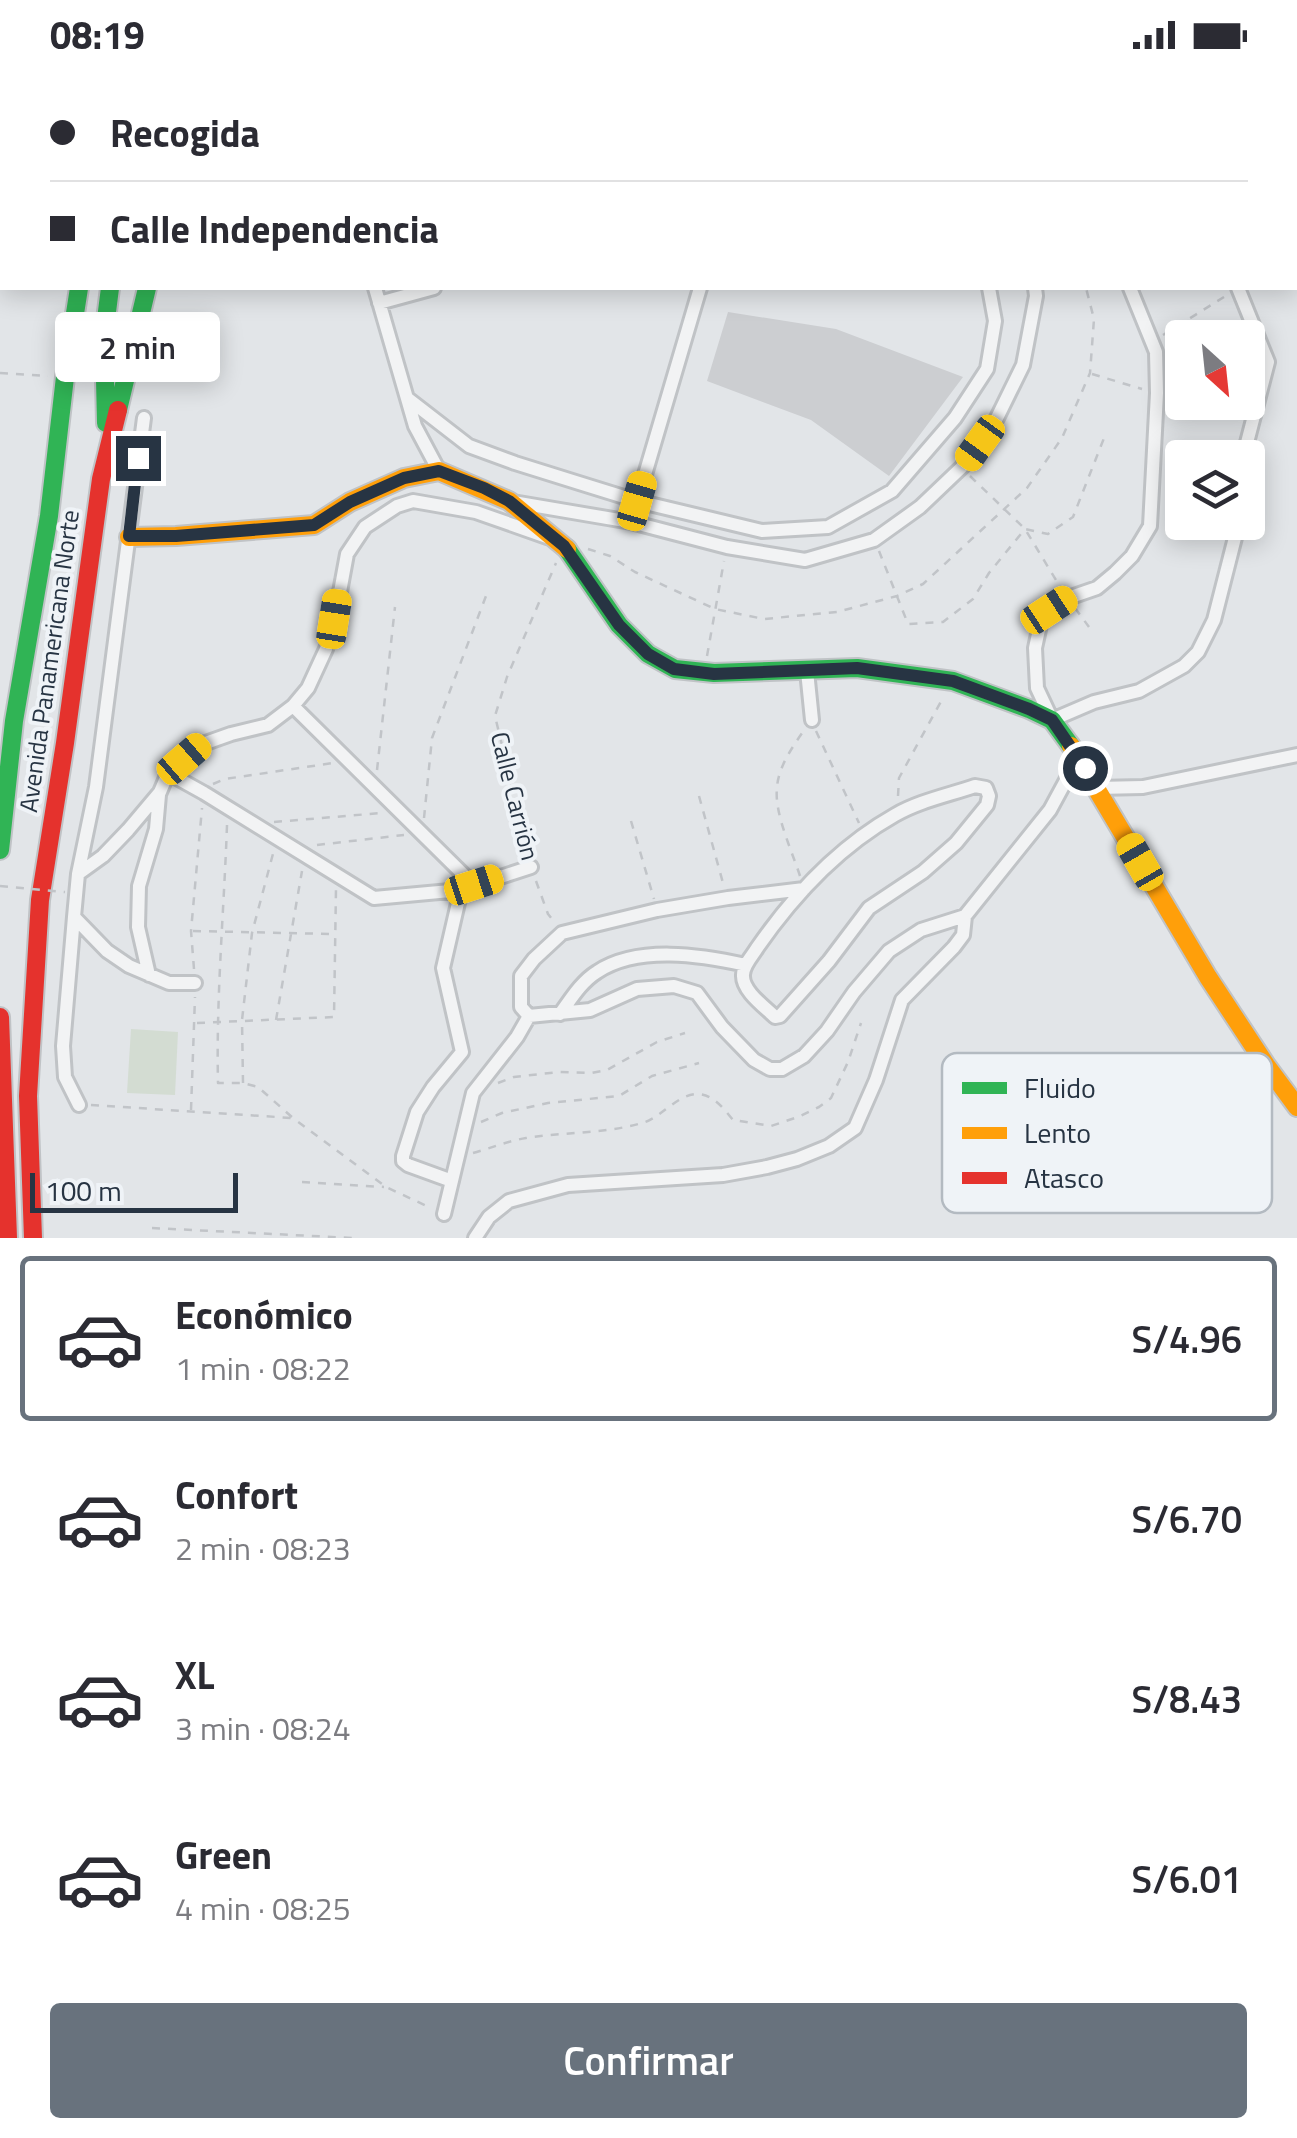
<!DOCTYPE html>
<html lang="es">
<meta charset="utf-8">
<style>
:root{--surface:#fff;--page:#f7f7f7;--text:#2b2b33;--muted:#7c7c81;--line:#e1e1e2;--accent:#68727d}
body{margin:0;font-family:"Titillium Web",sans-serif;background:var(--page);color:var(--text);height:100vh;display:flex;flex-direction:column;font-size:38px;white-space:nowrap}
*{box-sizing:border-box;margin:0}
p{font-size:32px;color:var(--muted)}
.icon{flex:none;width:55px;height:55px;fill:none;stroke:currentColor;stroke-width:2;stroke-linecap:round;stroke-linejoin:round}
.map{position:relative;height:1168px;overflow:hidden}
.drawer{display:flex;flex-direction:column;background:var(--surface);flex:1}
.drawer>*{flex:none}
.hud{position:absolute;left:0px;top:0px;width:1298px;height:220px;box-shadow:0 5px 25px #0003;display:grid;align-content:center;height:220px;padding:0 50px;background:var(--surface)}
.needle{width:65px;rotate:153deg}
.buttons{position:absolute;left:1165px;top:250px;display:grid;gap:20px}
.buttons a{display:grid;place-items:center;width:100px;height:100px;border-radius:10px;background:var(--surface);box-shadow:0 5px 25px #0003;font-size:50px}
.scale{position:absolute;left:30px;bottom:25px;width:208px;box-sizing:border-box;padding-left:10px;border:5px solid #273443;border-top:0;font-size:28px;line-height:35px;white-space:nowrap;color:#273443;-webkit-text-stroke:8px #eff3f7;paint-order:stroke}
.end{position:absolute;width:45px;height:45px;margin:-22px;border:12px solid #273443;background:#fff;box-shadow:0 0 0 5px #fff}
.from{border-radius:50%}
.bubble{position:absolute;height:70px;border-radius:10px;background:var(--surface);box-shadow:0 5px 25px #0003;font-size:32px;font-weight:600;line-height:70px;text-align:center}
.car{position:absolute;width:30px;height:60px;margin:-30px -15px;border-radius:12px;box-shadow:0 0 8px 2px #0007;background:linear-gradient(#f5c518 24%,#345 0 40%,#f5c518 0 76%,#345 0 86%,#f5c518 0)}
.hud b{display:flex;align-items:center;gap:35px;height:95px;font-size:38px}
.hud b+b{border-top:2px solid var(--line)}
.hud i{width:25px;height:25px;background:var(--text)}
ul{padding:18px 0 0;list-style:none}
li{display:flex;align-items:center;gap:30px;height:165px;margin:0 20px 15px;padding:0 30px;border:5px solid transparent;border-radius:10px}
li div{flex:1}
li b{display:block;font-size:38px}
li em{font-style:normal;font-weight:600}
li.selected{border-color:var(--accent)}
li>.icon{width:90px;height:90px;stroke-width:1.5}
.button{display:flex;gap:20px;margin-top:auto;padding:20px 50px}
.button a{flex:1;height:115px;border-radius:10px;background:var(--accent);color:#fff;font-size:40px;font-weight:600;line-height:115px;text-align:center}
.status{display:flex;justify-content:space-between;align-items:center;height:70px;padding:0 50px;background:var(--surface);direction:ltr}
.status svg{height:28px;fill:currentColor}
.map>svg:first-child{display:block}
.green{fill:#d3dcd2}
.building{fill:#ccced1}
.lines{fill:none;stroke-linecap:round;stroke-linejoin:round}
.street-casing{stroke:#c0c3c6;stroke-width:18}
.fast-casing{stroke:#c0c3c6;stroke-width:22}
.slow-casing{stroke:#c0c3c6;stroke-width:22}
.jam-casing{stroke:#c0c3c6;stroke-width:22}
.path{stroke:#c1c4c8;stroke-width:2.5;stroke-dasharray:8 8;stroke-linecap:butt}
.street{stroke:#f2f3f4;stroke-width:12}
.fast{stroke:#30b455;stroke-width:18}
.slow{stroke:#ff9f0a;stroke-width:18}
.jam{stroke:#e5322d;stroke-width:18}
.path-bridge{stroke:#c1c4c8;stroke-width:2.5;stroke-dasharray:8 8;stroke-linecap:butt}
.route{stroke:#273443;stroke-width:12}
.labels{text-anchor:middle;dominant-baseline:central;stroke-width:8;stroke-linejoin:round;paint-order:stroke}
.street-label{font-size:25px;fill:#273443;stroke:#eff3f7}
.key{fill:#eff3f7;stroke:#b3bac1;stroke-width:2.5}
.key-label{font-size:28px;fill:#273443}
</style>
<div class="status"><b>08:19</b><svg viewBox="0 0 49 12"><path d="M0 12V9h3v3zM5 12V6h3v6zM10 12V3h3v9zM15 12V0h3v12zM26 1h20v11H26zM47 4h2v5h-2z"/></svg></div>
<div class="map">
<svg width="1297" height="1168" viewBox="0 0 1297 1168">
<rect width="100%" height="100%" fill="#e2e5e8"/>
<path class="green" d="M 131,959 L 178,962 L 175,1025 L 127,1023 Z"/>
<path class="building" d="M 728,242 L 836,259 L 963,307 L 889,406 L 811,350 L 707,311 Z"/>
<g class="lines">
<g class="street-casing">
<path id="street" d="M 316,0 L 316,2
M 655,0 L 656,2
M 929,0 L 930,2
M 985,0 L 985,2
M 1290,0 L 1297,1
M 1068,2 L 1070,0
M 1198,2 L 1199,0
M 1269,2 L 1270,0
M 1295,130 L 1297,130
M 1295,195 L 1297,196
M 375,218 L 415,356 L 439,401
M 1130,218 L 1156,282 L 1157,323 L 1150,456 L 1132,486 L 1115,503 L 1097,518 L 1068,528 L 1049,540 L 1040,555 L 1035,578 L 1037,618 L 1052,650 L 1094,632 L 1139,621 L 1184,596 L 1198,582 L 1214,550 L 1239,452
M 1238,218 L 1268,292 L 1243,388
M 379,233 L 434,218
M 407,328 L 469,376 L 515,393 L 579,413 L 637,431 L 762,461 L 828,457 L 892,421 L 955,348 L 987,299 L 995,251 L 989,218
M 513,432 L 631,452 L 727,477 L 805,490 L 874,470 L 920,437 L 962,397 L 997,348 L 1023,295 L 1036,226 L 1035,218
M 631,452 L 700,218
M 807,601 L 812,650
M 293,636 L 474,815
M 168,703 L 204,723 L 374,828 L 461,820 L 531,797
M 975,716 L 986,718 L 989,726 L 987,735 L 956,773 L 923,802 L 869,838 L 829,891 L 780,946 L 775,947 C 765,937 742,921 743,905 C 743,895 753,885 757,878 C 793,826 840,776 895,745 C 919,731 949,725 975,716 Z
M 1097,718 L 1143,717 L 1297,685
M 78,804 L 103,786 L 128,760 L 160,722 L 168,703 L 200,675 L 231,664 L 268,655 L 293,636 L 308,618 L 326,579 L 335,549 L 347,484 L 365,457 L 397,436 L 413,431 L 476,442 L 547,467
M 804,819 L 728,828 L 657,840 L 562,863 L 534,889 L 521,906 L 521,937 L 529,946 L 590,940 L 637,919 L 674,916 L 697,923 L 722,957 L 754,990 L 770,999 L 782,999 L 804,986 L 827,961 L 854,922 L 889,881 L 921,860 L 965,846 L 1050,740 L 1070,703 L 1073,679
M 74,847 L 107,881 L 129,896 L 169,913 L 195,913
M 149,905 L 138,857 L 139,816 L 156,759 L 159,725
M 560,944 C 571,929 581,912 597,902 C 638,875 701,885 746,895
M 79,1035 L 65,1007 L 63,976 L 74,847 L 78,804 L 96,717 L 144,348
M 452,1111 L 408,1095 L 403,1091 L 403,1086 L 417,1042 L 433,1017 L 462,982 L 443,898 L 461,820
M 444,1144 L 473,1023 L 517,967 L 529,946
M 475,1168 L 489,1147 L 509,1131 L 568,1115 L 723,1105 L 767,1097 L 797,1089 L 829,1076 L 855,1058 L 876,1010 L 902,930 L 954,877 L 963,865 L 965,846"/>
</g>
<g class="fast-casing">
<path id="fast" d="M 135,0 L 135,2
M 118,340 L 147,218
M 106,353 L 104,265 L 110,218
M 567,479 L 619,555 L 648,584 L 675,599 L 714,603 L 857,598 L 953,611 L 1029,639 L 1052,650 L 1071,676
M 0,780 L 14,651 L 49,446 L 65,307 L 79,218"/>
</g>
<g class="slow-casing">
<path id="slow" d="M 129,467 L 176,466 L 314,455 L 350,432 L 404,408 L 439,401 L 509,431 L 567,479
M 1071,676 L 1208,907 L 1266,995 L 1297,1037"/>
</g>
<g class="jam-casing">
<path id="jam" d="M 111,0 L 111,2
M 179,0 L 179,2
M 0,947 L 8,1168
M 33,1168 L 28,1026 L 40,830 L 65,673 L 101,409 L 118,340"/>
</g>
<path class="path" d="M 1019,2 L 1019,0
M 1163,265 L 1224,227
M 0,303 L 48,306
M 1092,304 L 1142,319
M 1169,324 L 1182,326
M 970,406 L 1025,459 L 1059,515
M 588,479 L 610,486 L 635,502 L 715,539 L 764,549 L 837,542 L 897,526 L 923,514 L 1027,418 L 1062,368 L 1090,303 L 1094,249 L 1086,218
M 879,481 L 908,554 L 943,552 L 973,529 L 989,503 L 1025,459 L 1048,464 L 1073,447 L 1106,363
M 1075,538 L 1089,557
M 707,586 L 724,491
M 816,661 L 859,753
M 377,700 L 395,537
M 213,714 L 225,709 L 333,693
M 699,726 L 723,813
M 898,726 L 899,708 L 944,626
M 424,748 L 432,668 L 486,526
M 631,751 L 654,829
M 274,752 L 381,743
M 227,755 C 224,841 216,927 218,1013 L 243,1013 L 258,1017 L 293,1048 L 386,1117 L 431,1138
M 317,775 L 404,765
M 528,784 L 495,646 L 507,607 L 556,493
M 800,806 C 792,781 774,743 777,718 C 778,697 793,676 805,659
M 536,811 L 548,844 L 555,853
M 193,861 L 333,864
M 194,899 L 191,861 L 202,738
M 276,950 L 302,801
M 197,953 L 334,947 L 336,818
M 243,1013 L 242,950 L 252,863 L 274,780
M 498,1013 L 514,1007 L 559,1002 L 591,1003 L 607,1000 L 657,972 L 685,963
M 91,1035 L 292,1048
M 191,1040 L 195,927
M 481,1052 L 502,1043 L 548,1033 L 619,1026 L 652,1006 L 699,993
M 473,1083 C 491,1078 508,1071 526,1068 C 564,1062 604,1064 642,1053 C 661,1048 676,1025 697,1024 C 713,1024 724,1039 733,1050 L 771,1056 L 798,1047 L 819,1037 L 831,1028 L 848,992 L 861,953
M 302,1112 L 384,1117
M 152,1158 L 353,1168"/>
<use href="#street" class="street"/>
<use href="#fast" class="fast"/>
<use href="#slow" class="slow"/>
<use href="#jam" class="jam"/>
<path class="path-bridge" d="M 0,816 L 65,822"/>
</g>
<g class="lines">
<path class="route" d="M 138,388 L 129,466 L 176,466 L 314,455 L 350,432 L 404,408 L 439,401 L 484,418 L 509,431 L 564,476 L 619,555 L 648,584 L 674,599 L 714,604 L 857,598 L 953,611 L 1029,639 L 1052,650 L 1085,698"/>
</g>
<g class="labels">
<g class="street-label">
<text transform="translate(49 591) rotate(-82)">Avenida Panamericana Norte</text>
<text transform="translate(515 726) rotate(76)">Calle Carrión</text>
</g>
</g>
<rect x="942" y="983" width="330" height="160" rx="15" class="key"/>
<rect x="962" y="1012" width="45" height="12" fill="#30b455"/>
<rect x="962" y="1057" width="45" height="12" fill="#ff9f0a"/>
<rect x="962" y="1102" width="45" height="12" fill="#e5322d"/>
<g class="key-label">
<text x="1024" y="1028">Fluido</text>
<text x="1024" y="1073">Lento</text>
<text x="1024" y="1118">Atasco</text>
</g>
</svg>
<div class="buttons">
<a><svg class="needle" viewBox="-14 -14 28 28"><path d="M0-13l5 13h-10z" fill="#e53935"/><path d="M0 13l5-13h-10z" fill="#7c7c81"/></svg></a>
<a><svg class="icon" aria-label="layers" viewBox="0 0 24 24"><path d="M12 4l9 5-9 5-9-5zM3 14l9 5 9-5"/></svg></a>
</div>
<div class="scale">100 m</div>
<i class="end from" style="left:1085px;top:698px"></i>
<i class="end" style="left:138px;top:388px"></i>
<div class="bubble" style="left:55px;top:242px;width:165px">2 min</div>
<i class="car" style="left:980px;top:373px;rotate:216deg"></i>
<i class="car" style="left:637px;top:431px;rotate:16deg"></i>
<i class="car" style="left:1049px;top:540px;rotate:57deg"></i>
<i class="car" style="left:334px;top:549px;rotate:9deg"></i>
<i class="car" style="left:184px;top:689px;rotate:49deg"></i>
<i class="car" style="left:1140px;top:792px;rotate:330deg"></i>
<i class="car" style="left:474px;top:815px;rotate:72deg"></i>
<div class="hud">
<b><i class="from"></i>Recogida</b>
<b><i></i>Calle Independencia</b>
</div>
</div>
<section class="drawer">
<ul>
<li class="selected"><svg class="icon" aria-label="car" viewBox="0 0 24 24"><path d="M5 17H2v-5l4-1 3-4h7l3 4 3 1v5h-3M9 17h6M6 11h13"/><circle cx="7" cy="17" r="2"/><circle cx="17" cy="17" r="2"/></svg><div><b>Económico</b><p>1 min · 08:22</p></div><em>S/4.96</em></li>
<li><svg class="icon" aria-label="car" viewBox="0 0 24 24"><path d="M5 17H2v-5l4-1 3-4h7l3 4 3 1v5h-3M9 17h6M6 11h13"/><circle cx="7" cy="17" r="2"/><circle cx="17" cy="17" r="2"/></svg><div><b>Confort</b><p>2 min · 08:23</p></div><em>S/6.70</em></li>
<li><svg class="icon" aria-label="car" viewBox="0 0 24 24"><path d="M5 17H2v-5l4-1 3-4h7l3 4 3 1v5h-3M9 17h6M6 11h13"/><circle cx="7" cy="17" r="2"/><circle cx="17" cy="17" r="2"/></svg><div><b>XL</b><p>3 min · 08:24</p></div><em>S/8.43</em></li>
<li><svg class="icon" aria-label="car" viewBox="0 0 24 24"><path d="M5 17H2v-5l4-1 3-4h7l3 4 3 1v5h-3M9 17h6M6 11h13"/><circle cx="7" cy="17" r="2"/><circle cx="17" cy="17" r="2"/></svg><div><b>Green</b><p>4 min · 08:25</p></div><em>S/6.01</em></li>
</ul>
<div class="button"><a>Confirmar</a></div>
</section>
